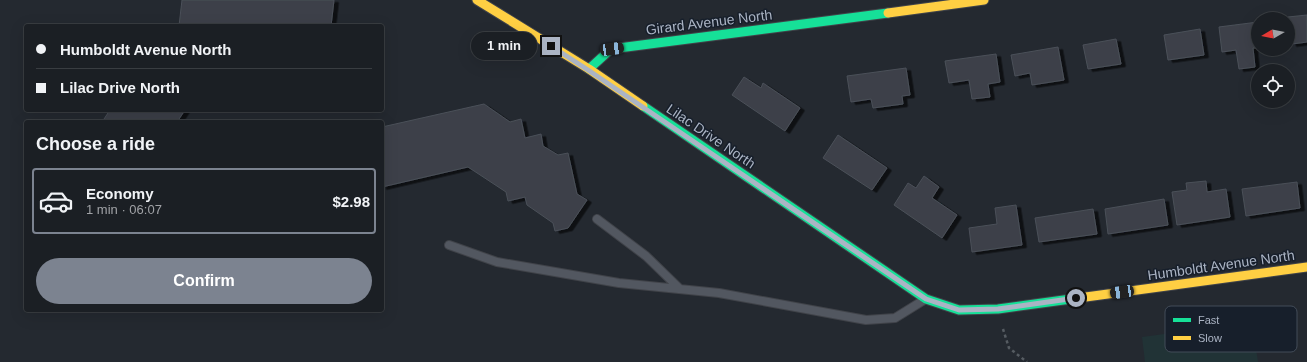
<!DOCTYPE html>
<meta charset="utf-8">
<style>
:root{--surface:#1b1f24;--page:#24272c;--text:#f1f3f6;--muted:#a0a2a6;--line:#393d41;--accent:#7c8390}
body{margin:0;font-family:Helvetica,sans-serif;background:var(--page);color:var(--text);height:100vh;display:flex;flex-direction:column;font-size:15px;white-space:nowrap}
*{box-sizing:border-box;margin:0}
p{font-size:13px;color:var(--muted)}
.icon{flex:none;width:22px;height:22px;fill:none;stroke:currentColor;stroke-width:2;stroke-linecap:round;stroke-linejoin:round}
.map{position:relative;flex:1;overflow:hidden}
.details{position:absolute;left:24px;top:120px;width:360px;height:192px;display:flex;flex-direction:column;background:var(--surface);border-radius:4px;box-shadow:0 4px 16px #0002,0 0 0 1px var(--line)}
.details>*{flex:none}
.top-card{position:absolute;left:24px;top:24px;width:360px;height:88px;border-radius:4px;box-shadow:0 4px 16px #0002,0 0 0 1px var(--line);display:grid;align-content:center;height:88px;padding:0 12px;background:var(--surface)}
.needle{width:26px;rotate:261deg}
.fabs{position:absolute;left:1251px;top:12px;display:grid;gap:8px}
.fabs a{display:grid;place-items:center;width:44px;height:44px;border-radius:50%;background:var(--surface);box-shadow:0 4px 16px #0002,0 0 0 1px var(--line);font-size:20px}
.end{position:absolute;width:18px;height:18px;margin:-9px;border:5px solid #abb4c4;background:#111;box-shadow:0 0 0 2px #111}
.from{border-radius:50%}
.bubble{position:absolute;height:28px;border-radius:14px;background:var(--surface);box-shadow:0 4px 16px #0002,0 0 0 1px var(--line);font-size:13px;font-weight:700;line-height:28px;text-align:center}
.car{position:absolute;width:12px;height:24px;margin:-12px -6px;border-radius:5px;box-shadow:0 0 3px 1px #0007;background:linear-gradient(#222 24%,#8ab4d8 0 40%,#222 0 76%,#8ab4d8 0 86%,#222 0)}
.top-card b{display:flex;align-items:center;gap:14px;height:38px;font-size:15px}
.top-card b+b{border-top:1px solid var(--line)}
.top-card i{width:10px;height:10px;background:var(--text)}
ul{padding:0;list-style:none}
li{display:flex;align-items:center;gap:12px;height:66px;margin:0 8px 6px;padding:0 4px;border:2px solid var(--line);border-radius:4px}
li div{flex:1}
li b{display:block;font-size:15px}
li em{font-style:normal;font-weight:700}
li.on{border-color:var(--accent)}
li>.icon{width:36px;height:36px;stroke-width:1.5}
h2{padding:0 12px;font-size:18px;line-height:48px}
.primary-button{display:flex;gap:8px;margin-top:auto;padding:8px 12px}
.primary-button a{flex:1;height:46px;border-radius:24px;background:var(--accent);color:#fff;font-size:16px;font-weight:700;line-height:46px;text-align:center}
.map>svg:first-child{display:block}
.park{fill:#213336}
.building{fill:#3c4148;stroke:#4b5059;filter:url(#shadow)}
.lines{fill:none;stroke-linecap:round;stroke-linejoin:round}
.lane-casing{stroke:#404349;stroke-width:10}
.fast-casing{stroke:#404349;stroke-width:11}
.slow-casing{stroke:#404349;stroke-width:11}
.path{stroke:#565c62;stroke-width:2.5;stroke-dasharray:3 3;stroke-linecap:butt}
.lane{stroke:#525760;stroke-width:8}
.fast{stroke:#16e098;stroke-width:9}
.slow{stroke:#ffcf43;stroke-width:9}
.route{stroke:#abb4c4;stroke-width:5}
.labels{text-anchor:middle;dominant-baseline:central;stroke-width:3;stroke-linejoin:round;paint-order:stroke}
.street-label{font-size:14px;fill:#abb4c4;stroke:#171f2b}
.key{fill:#171f2b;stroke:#434c59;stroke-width:1}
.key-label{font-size:11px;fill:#abb4c4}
</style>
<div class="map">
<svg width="1307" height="362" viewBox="0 0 1307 362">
<defs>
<filter id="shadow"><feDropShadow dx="4.5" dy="2.5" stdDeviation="0" flood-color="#0009"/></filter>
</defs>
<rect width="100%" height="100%" fill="#242930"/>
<path class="park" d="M 1252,322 L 1258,362 L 1145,362 L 1142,337 Z"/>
<path class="building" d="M 182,0 L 334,0 L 331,26 L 179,26 Z
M 1307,15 L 1307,42 L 1292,44 L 1288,17 Z
M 1258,22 L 1258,48 L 1253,48 L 1255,67 L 1239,69 L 1236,50 L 1222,52 L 1219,27 Z
M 1200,29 L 1204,55 L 1168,60 L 1164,35 Z
M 1116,39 L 1121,64 L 1088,69 L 1083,45 Z
M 1058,47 L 1064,80 L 1032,85 L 1030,73 L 1015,76 L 1011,55 Z
M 996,54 L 1000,82 L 988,84 L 990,97 L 972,99 L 969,80 L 949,83 L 945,61 Z
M 906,68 L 910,95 L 902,96 L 903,104 L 873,108 L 871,99 L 851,102 L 847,76 Z
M 744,77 L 761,88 L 763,83 L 800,108 L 785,131 L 732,95 Z
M 484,104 L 510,122 L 521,119 L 525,138 L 541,134 L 543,146 L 558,155 L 568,153 L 577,194 L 587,200 L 568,228 L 555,231 L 553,223 L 527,205 L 525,197 L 508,201 L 506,192 L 468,167 L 382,187 L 382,127 Z
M 110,110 L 185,110 L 177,122 L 102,122 Z
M 838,135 L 887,168 L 872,190 L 823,158 Z
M 924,176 L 939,187 L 932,198 L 957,215 L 942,238 L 894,205 L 908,183 L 916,188 Z
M 1206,181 L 1207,192 L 1226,189 L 1230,217 L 1177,225 L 1172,192 L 1187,190 L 1186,183 Z
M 1297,182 L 1300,208 L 1246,216 L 1242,189 Z
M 1164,199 L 1168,225 L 1108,234 L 1105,209 Z
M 1016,205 L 1022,245 L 972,252 L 969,228 L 997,224 L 995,208 Z
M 1093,209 L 1097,234 L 1039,242 L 1035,218 Z"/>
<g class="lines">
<g class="lane-casing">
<path id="lane" d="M 597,219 L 646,256 L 680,289
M 449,245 L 497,262 L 619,283 L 719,293 L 866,320 L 895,318 L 924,300"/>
</g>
<g class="fast-casing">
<path id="fast" d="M 589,69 L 611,49 L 888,13
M 643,106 L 926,299 L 959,310 L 998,309 L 1071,299"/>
</g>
<g class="slow-casing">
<path id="slow" d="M 477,0 L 589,69 L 643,106
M 888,13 L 984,0
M 1071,299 L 1307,267"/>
</g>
<path class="path" d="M 1003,329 L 1009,348 L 1027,362"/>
<use href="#lane" class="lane"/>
<use href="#fast" class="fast"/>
<use href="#slow" class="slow"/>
</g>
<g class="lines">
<path class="route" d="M 551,46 L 588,70 L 926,299 L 959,310 L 998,309 L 1076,298"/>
</g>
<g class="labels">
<g class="street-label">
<text transform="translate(709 22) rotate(-7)">Girard Avenue North</text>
<text transform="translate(711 136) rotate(34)">Lilac Drive North</text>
<text transform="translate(1221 265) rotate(-8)">Humboldt Avenue North</text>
</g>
</g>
<rect x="1165" y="306" width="132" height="46" rx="6" class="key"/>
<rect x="1173" y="318" width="18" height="4" fill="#16e098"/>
<rect x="1173" y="336" width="18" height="4" fill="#ffcf43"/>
<g class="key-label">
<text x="1198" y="324">Fast</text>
<text x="1198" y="342">Slow</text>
</g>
</svg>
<div class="fabs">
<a><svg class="needle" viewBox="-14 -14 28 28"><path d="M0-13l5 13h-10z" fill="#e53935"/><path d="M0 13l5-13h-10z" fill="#a0a2a6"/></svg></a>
<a><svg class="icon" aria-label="locate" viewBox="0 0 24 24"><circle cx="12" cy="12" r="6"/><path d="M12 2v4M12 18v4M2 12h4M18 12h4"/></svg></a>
</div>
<i class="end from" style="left:1076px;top:298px"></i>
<i class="end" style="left:551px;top:46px"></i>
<div class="bubble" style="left:471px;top:32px;width:66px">1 min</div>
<i class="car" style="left:612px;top:49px;rotate:82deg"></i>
<i class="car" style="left:1122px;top:292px;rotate:262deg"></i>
<div class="top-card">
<b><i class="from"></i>Humboldt Avenue North</b>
<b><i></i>Lilac Drive North</b>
</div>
<section class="details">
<h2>Choose a ride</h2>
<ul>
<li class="on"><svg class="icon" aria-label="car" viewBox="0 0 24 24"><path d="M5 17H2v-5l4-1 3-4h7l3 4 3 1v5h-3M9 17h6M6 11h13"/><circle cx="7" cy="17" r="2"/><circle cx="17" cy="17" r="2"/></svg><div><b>Economy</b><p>1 min · 06:07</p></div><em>$2.98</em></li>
</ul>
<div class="primary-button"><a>Confirm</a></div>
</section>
</div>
